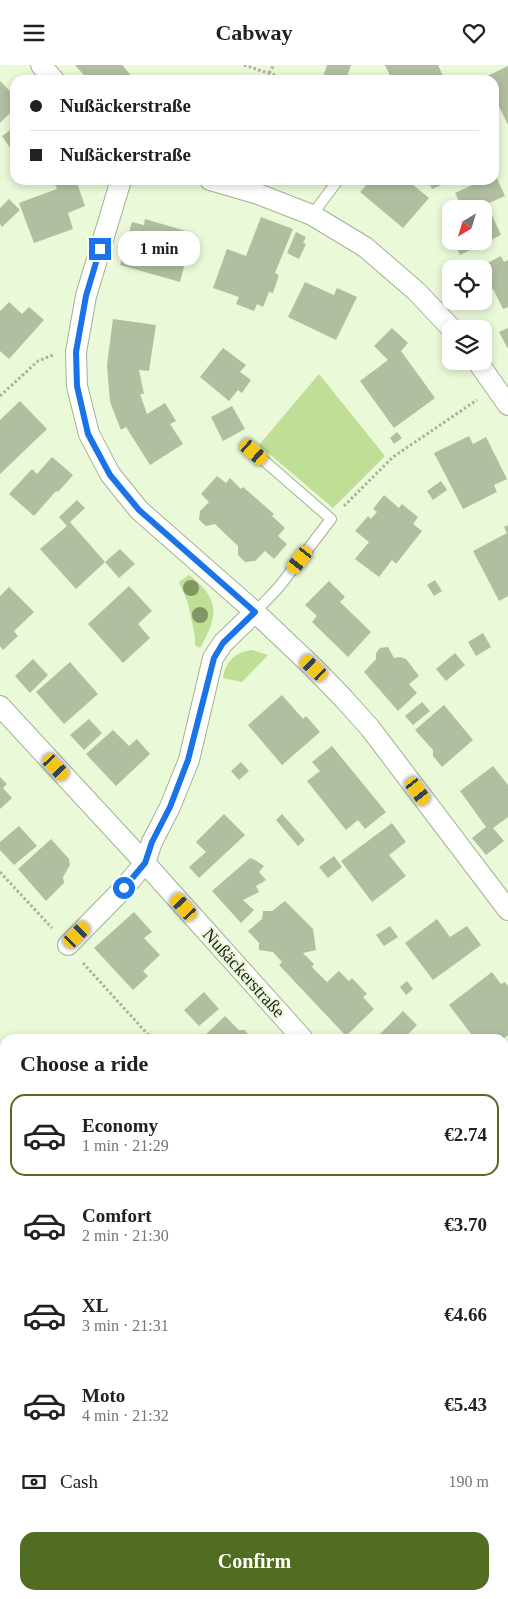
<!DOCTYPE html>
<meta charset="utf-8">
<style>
:root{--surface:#fff;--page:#f6f6f6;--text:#202124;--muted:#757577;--line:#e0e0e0;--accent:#516d21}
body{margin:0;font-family:"Times New Roman",serif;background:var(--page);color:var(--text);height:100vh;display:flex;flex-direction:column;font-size:19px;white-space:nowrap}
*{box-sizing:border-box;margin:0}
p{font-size:16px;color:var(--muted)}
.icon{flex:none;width:28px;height:28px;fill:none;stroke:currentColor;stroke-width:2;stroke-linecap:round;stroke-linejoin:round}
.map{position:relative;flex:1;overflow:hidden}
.panel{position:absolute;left:0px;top:969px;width:509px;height:566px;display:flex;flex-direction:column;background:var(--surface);border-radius:15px 15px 0 0;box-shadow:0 2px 8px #0003}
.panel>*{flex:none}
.banner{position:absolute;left:10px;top:10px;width:489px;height:110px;border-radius:15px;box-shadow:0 2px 8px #0003;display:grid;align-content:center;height:110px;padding:0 20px;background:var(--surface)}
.needle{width:32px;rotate:218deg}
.tools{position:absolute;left:442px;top:135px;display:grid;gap:10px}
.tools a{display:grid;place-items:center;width:50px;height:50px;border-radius:10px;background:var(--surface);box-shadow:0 2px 8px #0003;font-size:25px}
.end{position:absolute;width:22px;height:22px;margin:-11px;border:6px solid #1a73e8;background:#fff;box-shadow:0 0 0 2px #fff}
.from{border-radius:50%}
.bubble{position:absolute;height:35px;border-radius:15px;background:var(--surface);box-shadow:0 2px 8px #0003;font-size:16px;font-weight:700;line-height:35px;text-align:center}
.car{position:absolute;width:15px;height:30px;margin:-15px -8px;border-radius:6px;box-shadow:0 0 4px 1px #0007;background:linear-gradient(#f5c518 24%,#345 0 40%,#f5c518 0 76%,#345 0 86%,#f5c518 0)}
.banner b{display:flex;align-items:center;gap:18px;height:48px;font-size:19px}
.banner b+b{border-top:1px solid var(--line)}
.banner i{width:12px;height:12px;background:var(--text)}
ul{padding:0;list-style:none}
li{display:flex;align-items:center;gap:15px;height:82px;margin:0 10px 8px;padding:0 10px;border:2px solid transparent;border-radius:15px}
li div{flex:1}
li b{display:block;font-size:19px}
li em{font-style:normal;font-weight:700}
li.active{border-color:var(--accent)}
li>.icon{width:45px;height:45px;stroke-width:1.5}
h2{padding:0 20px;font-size:22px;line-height:60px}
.pay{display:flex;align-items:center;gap:12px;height:55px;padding:0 20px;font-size:19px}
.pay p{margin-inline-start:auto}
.action{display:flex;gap:10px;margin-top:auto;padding:10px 20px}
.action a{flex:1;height:58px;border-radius:15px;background:var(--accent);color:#fff;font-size:20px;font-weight:700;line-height:58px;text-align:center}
header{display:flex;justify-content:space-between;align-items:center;height:65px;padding:0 20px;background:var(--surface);font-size:22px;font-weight:700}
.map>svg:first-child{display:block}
.green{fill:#bfde96}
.building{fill:#b1bfa0}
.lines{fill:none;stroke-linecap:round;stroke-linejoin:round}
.service-casing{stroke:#a3b192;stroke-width:12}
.minor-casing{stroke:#a3b192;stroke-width:22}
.path{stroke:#a7b298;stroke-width:3;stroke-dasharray:2.5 2.5;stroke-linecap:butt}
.service{stroke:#fff;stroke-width:10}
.minor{stroke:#fff;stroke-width:20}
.tree{fill:#839563}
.route{stroke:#1a73e8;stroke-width:6}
.labels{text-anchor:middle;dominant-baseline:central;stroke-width:4.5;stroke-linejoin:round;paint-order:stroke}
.street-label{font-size:18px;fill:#22271b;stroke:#eaf9d8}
</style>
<header><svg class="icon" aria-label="menu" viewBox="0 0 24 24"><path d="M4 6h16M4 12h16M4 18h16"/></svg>Cabway<svg class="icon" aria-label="heart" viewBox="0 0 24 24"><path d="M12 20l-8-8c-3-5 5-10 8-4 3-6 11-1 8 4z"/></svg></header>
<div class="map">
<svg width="508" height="1534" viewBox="0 0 508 1534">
<rect width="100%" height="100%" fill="#eaf9d8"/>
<path class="green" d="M 319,309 L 385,391 L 333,443 L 259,380 Z
M 189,510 C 220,534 219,550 200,583 L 195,580 L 195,572 L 188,538 L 179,517 Z
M 252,585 L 268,590 L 242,617 L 223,613 C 225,597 235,587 252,585 Z
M 508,1283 L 508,1353 L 504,1349 L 504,1288 Z"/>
<path class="building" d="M 75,0 L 122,0 L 135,15 L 88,15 Z
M 327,0 L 351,0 L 346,15 L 322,15 Z
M 385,0 L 438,0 L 445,15 L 392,15 Z
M 508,1 L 508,60 L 494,31 L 494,15 L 486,15 L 485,12 Z
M 0,16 L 15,31 L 15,43 L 0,58 Z
M 15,62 L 15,90 L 2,71 Z
M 494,107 L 505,131 L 487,139 L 501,170 L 460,190 L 453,176 L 484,176 L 484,144 L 463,144 L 455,128 L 483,115 L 494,115 Z
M 66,115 L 76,115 L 85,141 L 68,148 L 73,164 L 34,178 L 19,138 L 57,124 L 55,119 Z
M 371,115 L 416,115 L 412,119 L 429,133 L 403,163 L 360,127 Z
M 428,115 L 453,115 L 432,124 Z
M 9,134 L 20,145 L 2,162 L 0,159 L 0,143 Z
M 261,152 L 293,164 L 275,208 L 279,210 L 273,228 L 269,227 L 263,242 L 257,239 L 254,246 L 236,239 L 239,232 L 213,223 L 227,184 L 246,191 Z
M 145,154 L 193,168 L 180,217 L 120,200 L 132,157 L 144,160 Z
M 296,167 L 306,172 L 303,178 L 306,179 L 299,194 L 287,188 Z
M 501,191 L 504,197 L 508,195 L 508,242 L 503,244 L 493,224 L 485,227 L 484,225 L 484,204 L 476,204 Z
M 305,217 L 334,230 L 337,223 L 357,232 L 336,275 L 288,252 Z
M 9,237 L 22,249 L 29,242 L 44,255 L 9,294 L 0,286 L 0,246 Z
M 113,254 L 156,260 L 149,306 L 139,305 L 144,329 L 140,329 L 147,349 L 165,338 L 176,356 L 170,359 L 183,379 L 150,400 L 126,362 L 121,365 L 110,337 L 107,300 Z
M 392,263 L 408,278 L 401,286 L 435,333 L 394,363 L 360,316 L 388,295 L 374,281 Z
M 508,263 L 508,284 L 499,267 Z
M 223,283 L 246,300 L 240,307 L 251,315 L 242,328 L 238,325 L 229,336 L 200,312 Z
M 20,336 L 47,364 L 0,409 L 0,355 Z
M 232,341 L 245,364 L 223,376 L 211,352 Z
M 397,367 L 402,373 L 394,379 L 390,373 Z
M 469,371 L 473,379 L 486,372 L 507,414 L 494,420 L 497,427 L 463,444 L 434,388 Z
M 52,392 L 73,410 L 58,427 L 56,426 L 34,451 L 9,429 L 32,404 L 37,409 Z
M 217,411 L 226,418 L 230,413 L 241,424 L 243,422 L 274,449 L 272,451 L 285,463 L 278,471 L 287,479 L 274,494 L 265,486 L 255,496 L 245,497 L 238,490 L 238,481 L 215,459 L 206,461 L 199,455 L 200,446 L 209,437 L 201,429 Z
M 441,416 L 447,425 L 433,435 L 427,426 Z
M 384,430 L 399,443 L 402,439 L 418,452 L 413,459 L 422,466 L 396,499 L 392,495 L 379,512 L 355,494 L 369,477 L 355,466 L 368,451 L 371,454 L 377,447 L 373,444 Z
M 77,435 L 85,443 L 70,457 L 105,497 L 120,484 L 135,499 L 119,513 L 105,497 L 76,524 L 40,484 L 67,461 L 59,452 Z
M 508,460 L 508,531 L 499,536 L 473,486 L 507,468 L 504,462 Z
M 435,515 L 442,526 L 434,531 L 427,520 Z
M 329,516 L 345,532 L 340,537 L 371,567 L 348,592 L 312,557 L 317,551 L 305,540 Z
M 129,521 L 152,546 L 138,559 L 150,573 L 123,598 L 88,559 Z
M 9,522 L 34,547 L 14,566 L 18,571 L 3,585 L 0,581 L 0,531 Z
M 483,568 L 491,582 L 476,591 L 468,577 Z
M 388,582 L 394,593 L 400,592 L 406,594 L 419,611 L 409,619 L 417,628 L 398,646 L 364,607 L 376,594 L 376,588 L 380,583 Z
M 455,588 L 465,600 L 446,616 L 436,604 Z
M 33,594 L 48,610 L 30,628 L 15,611 Z
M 70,597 L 98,629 L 64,659 L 36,627 Z
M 282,630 L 303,654 L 306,651 L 320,667 L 282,700 L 248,660 Z
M 422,637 L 430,646 L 413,660 L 405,651 Z
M 444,640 L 473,675 L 442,702 L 433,691 L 433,685 L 415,665 Z
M 89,654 L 102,668 L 84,685 L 70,670 Z
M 113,665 L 129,681 L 137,674 L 150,689 L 116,721 L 86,689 Z
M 332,681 L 386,747 L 365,764 L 358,755 L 346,765 L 307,716 L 320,706 L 312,697 Z
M 241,697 L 249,706 L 239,715 L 231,706 Z
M 493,701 L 508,720 L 508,752 L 493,763 L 504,776 L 486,790 L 472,773 L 486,762 L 460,726 Z
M 0,712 L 7,719 L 3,723 L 12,733 L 0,744 Z
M 224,749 L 245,770 L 199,813 L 189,802 L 206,787 L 196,777 Z
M 282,749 L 305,775 L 298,781 L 276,755 Z
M 392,758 L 406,777 L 389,790 L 406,811 L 372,837 L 341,796 Z
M 19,761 L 37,781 L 14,800 L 0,785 L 0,777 Z
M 51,774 L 69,794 L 70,800 L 63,812 L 64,818 L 46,836 L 18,804 Z
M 334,791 L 342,802 L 328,813 L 319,802 Z
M 250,793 L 255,795 L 264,801 L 259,807 L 266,815 L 256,821 L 259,827 L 243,835 L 254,845 L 241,858 L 212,826 Z
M 285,836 L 313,864 L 316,885 L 303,888 L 314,899 L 312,902 L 327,917 L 339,906 L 349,916 L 352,913 L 367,929 L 363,932 L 374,944 L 346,971 L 279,900 L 282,897 L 273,887 L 259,885 L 259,878 L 248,866 L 262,854 L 263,846 L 272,846 Z
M 134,847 L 152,867 L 144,873 L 160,890 L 143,906 L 148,911 L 133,925 L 94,883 Z
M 437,854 L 450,872 L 467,861 L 481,880 L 433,915 L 405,878 Z
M 390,861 L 398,872 L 384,881 L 376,870 Z
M 492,907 L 501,919 L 505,917 L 508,921 L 508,970 L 503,974 L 475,974 L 449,940 Z
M 407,916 L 413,924 L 406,930 L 400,922 Z
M 204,927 L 219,944 L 199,961 L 184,945 Z
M 403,946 L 417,960 L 406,971 L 409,974 L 375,974 Z
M 225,951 L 239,965 L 245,965 L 251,974 L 201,974 Z
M 508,1091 L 508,1143 L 504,1147 L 504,1095 Z"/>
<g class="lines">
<g class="service-casing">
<path id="service" d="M 312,150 L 338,115
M 254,387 L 331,454 L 279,522 L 255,547"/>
</g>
<g class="minor-casing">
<path id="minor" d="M 41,0 L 54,15
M 121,115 L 86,231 L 76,287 L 77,321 L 89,369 L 110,409 L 139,445 L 255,547 L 314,603 L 344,634 L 370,663 L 508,845
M 210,115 L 258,129 L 312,150 L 365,182 L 416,226 L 452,264
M 477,296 L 508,340
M 0,641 L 145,798 L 303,974
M 68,880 L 124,823 L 145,798 L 152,777 L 170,742 L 189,695 L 213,593 L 223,578 L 255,547
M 504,1197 L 508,1202"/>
</g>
<path class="path" d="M 244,0 L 289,15
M 269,8 L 274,0
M 0,331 L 38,296 L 53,290
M 344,441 L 393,392 L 477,335
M 0,807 L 52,863
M 83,898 L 152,974
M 0,1337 L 5,1343
M 504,1358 L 508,1363
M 168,1530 L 171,1534"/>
<use href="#service" class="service"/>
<use href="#minor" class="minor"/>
</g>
<g class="tree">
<circle cx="191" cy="523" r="8"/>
<circle cx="200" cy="550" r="8"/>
</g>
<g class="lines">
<path class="route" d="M 100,184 L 86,231 L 76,287 L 77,321 L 88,369 L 110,410 L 139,445 L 255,547 L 223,578 L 214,593 L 188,695 L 170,742 L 152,777 L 145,798 L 124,823"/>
</g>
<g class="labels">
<g class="street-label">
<text transform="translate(244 908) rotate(48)">Nußäckerstraße</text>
</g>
</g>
</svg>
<div class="tools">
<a><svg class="needle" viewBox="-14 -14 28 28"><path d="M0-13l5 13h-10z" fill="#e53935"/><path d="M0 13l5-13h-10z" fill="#757577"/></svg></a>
<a><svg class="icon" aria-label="locate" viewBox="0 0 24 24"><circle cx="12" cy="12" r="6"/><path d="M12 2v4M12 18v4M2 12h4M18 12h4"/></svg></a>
<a><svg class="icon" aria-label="layers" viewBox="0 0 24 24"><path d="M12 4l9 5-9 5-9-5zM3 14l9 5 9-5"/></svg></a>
</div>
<i class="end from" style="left:124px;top:823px"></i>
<i class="end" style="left:100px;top:184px"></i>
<div class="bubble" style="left:118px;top:166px;width:82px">1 min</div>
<i class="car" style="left:254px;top:387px;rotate:131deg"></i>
<i class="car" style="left:300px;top:495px;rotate:218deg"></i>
<i class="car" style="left:314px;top:603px;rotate:313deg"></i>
<i class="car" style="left:56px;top:702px;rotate:137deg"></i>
<i class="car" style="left:418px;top:726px;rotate:143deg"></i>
<i class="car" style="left:184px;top:842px;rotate:318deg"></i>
<i class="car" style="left:77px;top:870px;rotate:45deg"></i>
<div class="banner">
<b><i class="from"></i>Nußäckerstraße</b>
<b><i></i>Nußäckerstraße</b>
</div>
<section class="panel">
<h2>Choose a ride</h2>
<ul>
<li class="active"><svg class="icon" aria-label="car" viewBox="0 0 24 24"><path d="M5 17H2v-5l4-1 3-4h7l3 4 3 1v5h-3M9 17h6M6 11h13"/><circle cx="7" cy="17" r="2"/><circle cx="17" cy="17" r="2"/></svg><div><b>Economy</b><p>1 min · 21:29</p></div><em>€2.74</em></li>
<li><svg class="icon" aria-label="car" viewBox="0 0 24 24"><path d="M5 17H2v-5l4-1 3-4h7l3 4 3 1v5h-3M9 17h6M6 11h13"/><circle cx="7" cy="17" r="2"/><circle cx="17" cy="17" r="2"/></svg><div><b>Comfort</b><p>2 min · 21:30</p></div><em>€3.70</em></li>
<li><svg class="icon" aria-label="car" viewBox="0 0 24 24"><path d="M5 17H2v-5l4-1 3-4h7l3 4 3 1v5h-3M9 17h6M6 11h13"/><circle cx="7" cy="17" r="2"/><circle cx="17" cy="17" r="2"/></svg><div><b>XL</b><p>3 min · 21:31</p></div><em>€4.66</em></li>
<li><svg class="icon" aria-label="car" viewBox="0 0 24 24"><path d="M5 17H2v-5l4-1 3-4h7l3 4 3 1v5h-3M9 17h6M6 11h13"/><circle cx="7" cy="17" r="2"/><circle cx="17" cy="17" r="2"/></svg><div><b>Moto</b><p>4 min · 21:32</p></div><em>€5.43</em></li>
</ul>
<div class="pay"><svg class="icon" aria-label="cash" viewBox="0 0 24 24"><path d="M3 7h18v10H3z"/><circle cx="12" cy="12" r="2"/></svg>Cash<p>190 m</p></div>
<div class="action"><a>Confirm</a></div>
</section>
</div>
